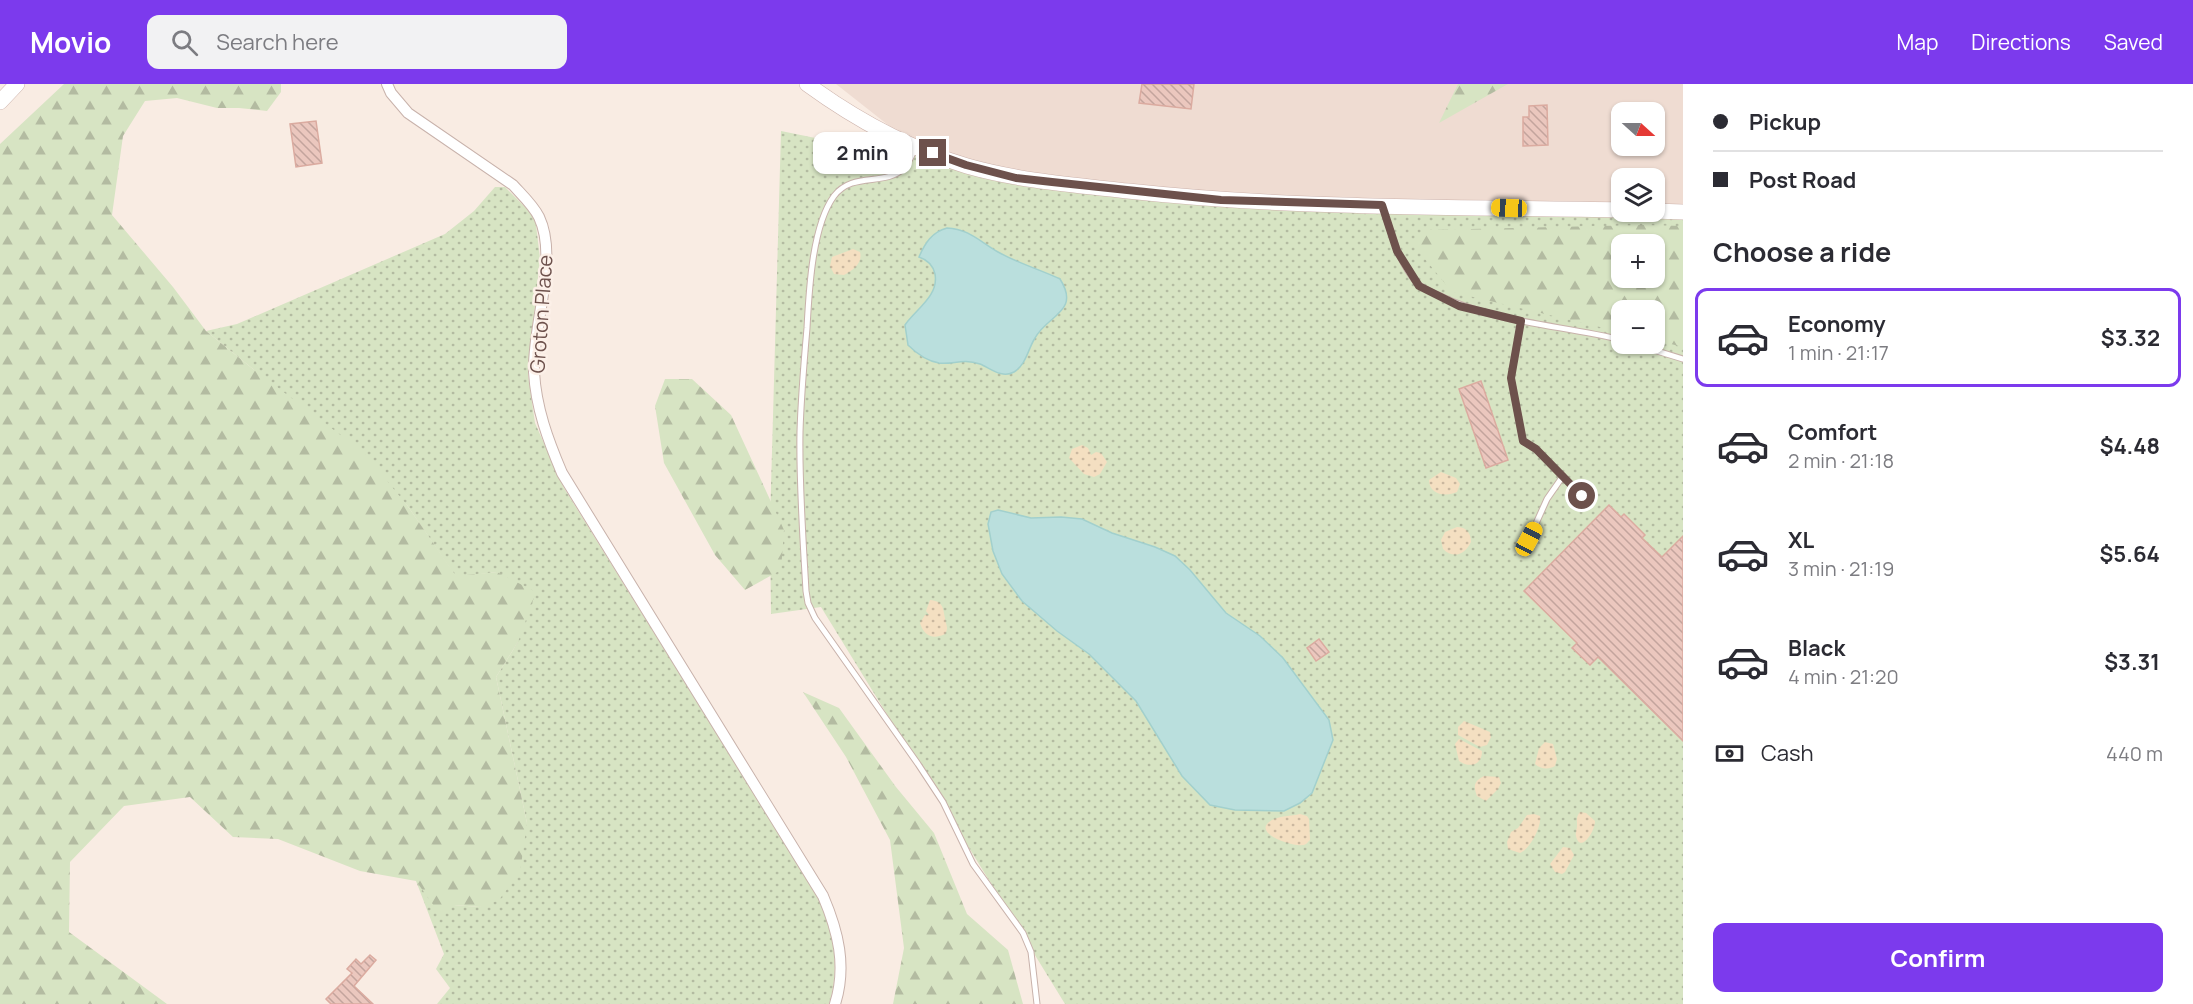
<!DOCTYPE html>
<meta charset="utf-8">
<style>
:root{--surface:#fff;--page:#f2f2f3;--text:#2b2b33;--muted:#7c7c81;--line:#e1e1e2;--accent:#7c3aed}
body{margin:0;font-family:Manrope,sans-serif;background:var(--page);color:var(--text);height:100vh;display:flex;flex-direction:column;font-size:22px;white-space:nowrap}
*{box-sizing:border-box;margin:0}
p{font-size:20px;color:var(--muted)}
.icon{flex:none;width:33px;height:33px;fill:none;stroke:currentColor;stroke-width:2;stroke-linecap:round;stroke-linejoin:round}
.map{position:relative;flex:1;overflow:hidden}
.side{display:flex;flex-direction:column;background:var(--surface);width:510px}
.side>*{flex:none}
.guide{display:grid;align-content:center;height:132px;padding:0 30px;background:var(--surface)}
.needle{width:39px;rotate:111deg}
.buttons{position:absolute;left:1611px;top:18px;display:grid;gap:12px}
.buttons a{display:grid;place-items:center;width:54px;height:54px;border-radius:12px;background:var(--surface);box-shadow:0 2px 4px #0004;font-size:30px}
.end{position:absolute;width:27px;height:27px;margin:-14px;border:8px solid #6d514c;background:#fff;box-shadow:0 0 0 3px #fff}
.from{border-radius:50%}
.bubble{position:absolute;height:42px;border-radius:12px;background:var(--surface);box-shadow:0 2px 4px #0004;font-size:20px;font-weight:700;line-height:42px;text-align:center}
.car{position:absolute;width:18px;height:36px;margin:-18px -9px;border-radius:8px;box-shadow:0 0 4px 2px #0007;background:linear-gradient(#f5c518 24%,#345 0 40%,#f5c518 0 76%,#345 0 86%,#f5c518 0)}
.guide b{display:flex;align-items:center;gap:21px;height:57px;font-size:22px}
.guide b+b{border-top:2px solid var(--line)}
.guide i{width:15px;height:15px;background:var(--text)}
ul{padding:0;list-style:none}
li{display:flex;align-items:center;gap:18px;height:99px;margin:0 12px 9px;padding:0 18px;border:3px solid transparent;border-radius:12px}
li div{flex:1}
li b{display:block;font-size:22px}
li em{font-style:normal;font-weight:700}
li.selected{border-color:var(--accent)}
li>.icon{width:54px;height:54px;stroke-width:1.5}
h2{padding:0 30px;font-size:27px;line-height:72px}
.pay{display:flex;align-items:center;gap:15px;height:66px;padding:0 30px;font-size:22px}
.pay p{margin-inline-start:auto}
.action{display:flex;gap:12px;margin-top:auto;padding:12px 30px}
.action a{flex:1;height:69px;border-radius:12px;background:var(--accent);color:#fff;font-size:24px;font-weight:700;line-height:69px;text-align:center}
header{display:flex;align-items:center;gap:36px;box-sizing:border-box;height:84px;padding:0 30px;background:var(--accent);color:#fff}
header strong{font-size:28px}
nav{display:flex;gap:33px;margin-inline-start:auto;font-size:21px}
.search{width:420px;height:54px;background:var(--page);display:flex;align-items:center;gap:15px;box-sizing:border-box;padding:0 21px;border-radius:12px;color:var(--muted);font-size:22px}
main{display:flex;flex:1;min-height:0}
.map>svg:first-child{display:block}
.residential{fill:#efdcd2;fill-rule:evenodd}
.grass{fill:url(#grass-dots);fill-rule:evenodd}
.forest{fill:url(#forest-firs);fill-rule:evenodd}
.sand{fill:url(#sand-dots)}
.water{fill:#badfdd;stroke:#a2d0cd;stroke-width:1.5}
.building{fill:url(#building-back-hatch);stroke:#dbaba0;stroke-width:1.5}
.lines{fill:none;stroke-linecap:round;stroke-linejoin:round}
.lane-casing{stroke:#c8b2ab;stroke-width:7}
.street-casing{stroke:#c8b2ab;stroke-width:12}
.secondary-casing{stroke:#cdb3ac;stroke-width:16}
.lane{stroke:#fff;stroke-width:5}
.street{stroke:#fff;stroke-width:10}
.secondary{stroke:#fff;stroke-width:15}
.route{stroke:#6d514c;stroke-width:8}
.labels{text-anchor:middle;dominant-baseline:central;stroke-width:5;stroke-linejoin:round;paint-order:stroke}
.street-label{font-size:20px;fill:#6d514c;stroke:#fcf0e8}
</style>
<header>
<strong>Movio</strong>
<div class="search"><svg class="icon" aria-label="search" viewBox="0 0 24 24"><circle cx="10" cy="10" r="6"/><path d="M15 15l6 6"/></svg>Search here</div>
<nav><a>Map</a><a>Directions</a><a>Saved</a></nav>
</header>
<main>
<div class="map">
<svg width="1683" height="920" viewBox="0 0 1683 920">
<defs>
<pattern id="grass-dots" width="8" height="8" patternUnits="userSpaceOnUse" patternTransform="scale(1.5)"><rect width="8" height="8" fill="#d7e4c3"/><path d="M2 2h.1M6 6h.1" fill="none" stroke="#b3bba1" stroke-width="1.8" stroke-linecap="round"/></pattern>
<pattern id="forest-firs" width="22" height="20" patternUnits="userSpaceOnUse" patternTransform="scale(1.5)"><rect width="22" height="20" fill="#d7e4c3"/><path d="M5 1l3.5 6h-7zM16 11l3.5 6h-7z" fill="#b3bba1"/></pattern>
<pattern id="sand-dots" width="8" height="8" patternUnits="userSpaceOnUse" patternTransform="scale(1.5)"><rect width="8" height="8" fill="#f4dfc1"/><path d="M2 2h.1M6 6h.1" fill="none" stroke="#cab79f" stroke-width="1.8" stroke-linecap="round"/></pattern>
<pattern id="building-back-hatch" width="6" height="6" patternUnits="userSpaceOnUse" patternTransform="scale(1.5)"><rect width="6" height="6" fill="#ebc7be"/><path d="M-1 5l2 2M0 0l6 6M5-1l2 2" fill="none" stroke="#c3a49d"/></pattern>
</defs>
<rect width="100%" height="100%" fill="#f9ece3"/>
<path class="residential" d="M 836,0 L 1683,0 L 1683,128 L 1655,127 L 1654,94 L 1622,94 L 1621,126 L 1382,121 L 1016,94 L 916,63 ZM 1622,28 L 1654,28 L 1654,62 L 1622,62 Z"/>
<path class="grass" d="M 781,47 L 845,60 L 916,63 L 966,81 L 1201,115 L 1683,128 L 1683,920 L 1065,920 L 821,523 L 771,530 L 770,439 ZM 1622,160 L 1654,160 L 1654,194 L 1622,194 ZM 1622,226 L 1654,226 L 1654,260 L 1622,260 Z
M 495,103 L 505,103 L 535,133 L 540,174 L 528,291 L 535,339 L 564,404 L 817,811 C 833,846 841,882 829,920 L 437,920 L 450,904 L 436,885 L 444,870 L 416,797 L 454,821 L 480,823 L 527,739 L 496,593 L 518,558 L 497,488 L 456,493 L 407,421 L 253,285 L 206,247 L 237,240 L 445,150 L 474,127 Z"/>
<path class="forest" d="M 64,0 L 281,0 L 281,8 L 267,27 L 239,24 L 217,24 L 177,14 L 145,17 L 123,52 L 112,131 L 173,203 L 206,247 L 253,285 L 363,368 L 407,421 L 456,492 L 497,488 L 536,508 L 518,558 L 496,593 L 527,739 L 520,788 L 499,816 L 480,823 L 454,821 L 442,833 L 416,797 L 360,787 L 278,755 L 233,753 L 190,713 L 124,722 L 70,778 L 69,848 L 167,920 L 0,920 L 0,60 Z
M 1458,0 L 1508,0 L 1439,39 Z
M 1644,141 L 1683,142 L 1683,263 L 1655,256 L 1654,226 L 1622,226 L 1621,248 L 1452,208 L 1412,159 L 1427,146 ZM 1622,160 L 1654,160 L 1654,194 L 1622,194 Z
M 665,295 L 692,295 L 731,331 L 784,446 L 781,486 L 745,506 L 715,471 L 664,379 L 655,322 Z
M 803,608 L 839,624 L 896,703 L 934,749 L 967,830 L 1008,866 L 1023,920 L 893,920 L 904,864 L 890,756 L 846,673 Z"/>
<path class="sand" d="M 853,165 L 860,168 C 863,179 853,186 844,191 L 834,190 L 830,182 L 832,173 Z
M 1082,361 L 1088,364 L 1091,371 L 1096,368 L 1101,369 L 1107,378 L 1100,390 L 1094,393 L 1084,390 L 1069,374 L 1072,365 Z
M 1441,388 L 1456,394 L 1460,400 L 1457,408 C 1446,413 1429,411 1429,396 Z
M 1457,443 C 1466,443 1471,449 1471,458 C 1465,471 1453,475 1443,465 L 1441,456 L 1445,448 Z
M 930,516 C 943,517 943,524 945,534 C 946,542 949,543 945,550 C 933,556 924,552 920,539 L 925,531 L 929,531 L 926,527 Z
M 1464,637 L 1490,648 L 1491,653 L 1487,661 L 1480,663 L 1458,651 L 1458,643 Z
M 1459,655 L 1482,667 C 1482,682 1469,684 1459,677 L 1455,660 Z
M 1545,658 L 1553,660 L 1557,675 L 1555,682 C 1549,686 1540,685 1535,680 L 1539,664 Z
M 1484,692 L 1499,693 L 1501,699 L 1498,705 L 1486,717 L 1477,712 C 1473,702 1474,697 1484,692 Z
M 1580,728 L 1586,729 L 1595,737 C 1595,748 1580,770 1576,752 C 1575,749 1577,745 1577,742 C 1577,735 1576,733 1580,728 Z
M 1300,730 L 1307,732 L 1309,735 L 1310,756 C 1307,759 1306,761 1302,761 C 1294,763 1249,749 1272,736 C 1279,732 1292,732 1300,730 Z
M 1534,730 L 1540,732 C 1542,742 1530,765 1520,769 L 1508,765 L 1507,758 L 1511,748 L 1518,744 L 1527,731 Z
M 1563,763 L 1570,764 L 1574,771 L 1565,788 L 1562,790 L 1555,788 L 1550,780 Z"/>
<path class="water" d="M 947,144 C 969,145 979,157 998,168 C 1015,178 1041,186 1060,195 C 1081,228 1047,231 1035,254 C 1028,265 1026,281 1014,288 C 1002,295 990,284 980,280 C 962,274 953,281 939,279 C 927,277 916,269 908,261 L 905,241 C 916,225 939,212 935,190 C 933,181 928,176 919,173 C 925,159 932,148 947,144 Z
M 998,426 L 1031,434 L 1061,433 L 1082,435 L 1112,449 L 1155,463 L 1175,472 L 1190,486 L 1226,529 L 1260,552 L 1283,574 L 1329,636 L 1333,656 L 1312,709 L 1300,719 L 1284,727 L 1235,726 L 1210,721 L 1182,692 L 1136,617 L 1089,570 L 1057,547 L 1022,517 L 1002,490 L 993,467 L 988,440 L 991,428 Z"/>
<path class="building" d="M 1142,0 L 1194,0 L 1191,25 L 1139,19 Z
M 1547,21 L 1548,61 L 1523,62 L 1523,33 L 1529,33 L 1529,22 Z
M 316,37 L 322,79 L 296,83 L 290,40 Z
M 1481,297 L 1508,376 L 1486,384 L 1459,305 Z
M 1609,421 L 1621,433 L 1624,430 L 1645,451 L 1642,454 L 1662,473 L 1683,452 L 1683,657 L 1598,573 L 1590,581 L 1572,564 L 1577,559 L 1524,507 Z
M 1319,555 L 1329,568 L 1316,577 L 1307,564 Z
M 370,871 L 376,876 L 354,902 L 373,920 L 331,920 L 326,915 L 352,889 L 347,885 L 356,875 L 361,880 Z"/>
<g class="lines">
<g class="lane-casing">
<path id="lane" d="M 915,64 C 912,71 909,79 904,84 C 885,103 853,87 834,112 C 812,142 809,207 807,244 C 804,278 801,313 800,348 C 799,401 803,454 806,507 L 808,519 L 815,534 L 918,680 L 943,718 L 973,780 L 1023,849 L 1031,868 L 1037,920
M 1383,125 C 1392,151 1399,180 1418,200 C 1423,205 1432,208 1438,211 C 1495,239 1561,241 1622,256
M 1521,237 L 1511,294 L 1523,357 L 1536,365 L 1582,412
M 1634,260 L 1683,275
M 1529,455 L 1547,415 L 1563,392"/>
</g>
<g class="street-casing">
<path id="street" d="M 387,0 L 391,9 L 408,29 L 513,101 C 522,111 533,121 539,133 C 559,175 532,242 534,288 C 536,324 548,356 562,389 L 823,812 C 838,847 847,882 835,920"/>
</g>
<g class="secondary-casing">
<path id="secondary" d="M 807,0 C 855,35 910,65 967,82 C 1020,97 1074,101 1128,107 C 1292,125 1457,123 1622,126
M 0,18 L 17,0
M 1654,127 L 1683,128"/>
</g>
<use href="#lane" class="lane"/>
<use href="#street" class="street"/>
<use href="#secondary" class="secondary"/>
</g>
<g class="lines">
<path class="route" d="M 933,69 L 966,81 L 1016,94 L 1052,98 L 1221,116 L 1382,121 L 1397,167 L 1419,202 L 1459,222 L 1521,237 L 1511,294 L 1523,357 L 1536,365 L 1582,412"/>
</g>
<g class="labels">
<g class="street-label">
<text transform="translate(541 230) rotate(-86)">Groton Place</text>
</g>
</g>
</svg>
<div class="buttons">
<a><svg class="needle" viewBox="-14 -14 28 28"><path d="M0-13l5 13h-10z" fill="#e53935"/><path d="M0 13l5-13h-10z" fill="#7c7c81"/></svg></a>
<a><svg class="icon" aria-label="layers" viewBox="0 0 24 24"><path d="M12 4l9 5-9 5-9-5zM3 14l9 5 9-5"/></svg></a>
<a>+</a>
<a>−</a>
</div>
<i class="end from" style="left:1582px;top:412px"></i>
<i class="end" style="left:933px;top:69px"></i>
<div class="bubble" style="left:813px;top:48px;width:99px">2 min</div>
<i class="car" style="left:1509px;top:124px;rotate:272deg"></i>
<i class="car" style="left:1529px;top:455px;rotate:28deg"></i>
</div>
<section class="side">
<div class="guide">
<b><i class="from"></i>Pickup</b>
<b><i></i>Post Road</b>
</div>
<h2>Choose a ride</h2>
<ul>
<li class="selected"><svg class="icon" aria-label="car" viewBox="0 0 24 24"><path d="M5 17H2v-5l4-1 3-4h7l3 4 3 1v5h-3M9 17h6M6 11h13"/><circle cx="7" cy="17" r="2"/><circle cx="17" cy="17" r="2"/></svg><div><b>Economy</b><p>1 min · 21:17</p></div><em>$3.32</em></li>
<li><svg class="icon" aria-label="car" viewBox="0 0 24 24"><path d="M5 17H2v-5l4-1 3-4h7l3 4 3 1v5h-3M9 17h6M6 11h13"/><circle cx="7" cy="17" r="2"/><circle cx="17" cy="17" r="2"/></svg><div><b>Comfort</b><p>2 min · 21:18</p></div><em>$4.48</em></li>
<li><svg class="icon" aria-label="car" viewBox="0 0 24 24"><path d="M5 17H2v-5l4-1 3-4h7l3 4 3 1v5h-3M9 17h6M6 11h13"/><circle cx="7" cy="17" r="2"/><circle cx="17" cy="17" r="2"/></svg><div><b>XL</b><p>3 min · 21:19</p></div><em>$5.64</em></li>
<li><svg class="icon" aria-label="car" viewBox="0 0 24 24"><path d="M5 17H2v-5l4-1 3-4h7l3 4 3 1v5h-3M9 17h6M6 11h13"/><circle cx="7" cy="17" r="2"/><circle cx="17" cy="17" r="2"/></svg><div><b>Black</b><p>4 min · 21:20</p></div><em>$3.31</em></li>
</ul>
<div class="pay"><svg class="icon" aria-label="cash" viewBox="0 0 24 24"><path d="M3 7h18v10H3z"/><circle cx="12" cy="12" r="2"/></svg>Cash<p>440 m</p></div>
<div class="action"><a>Confirm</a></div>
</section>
</main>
